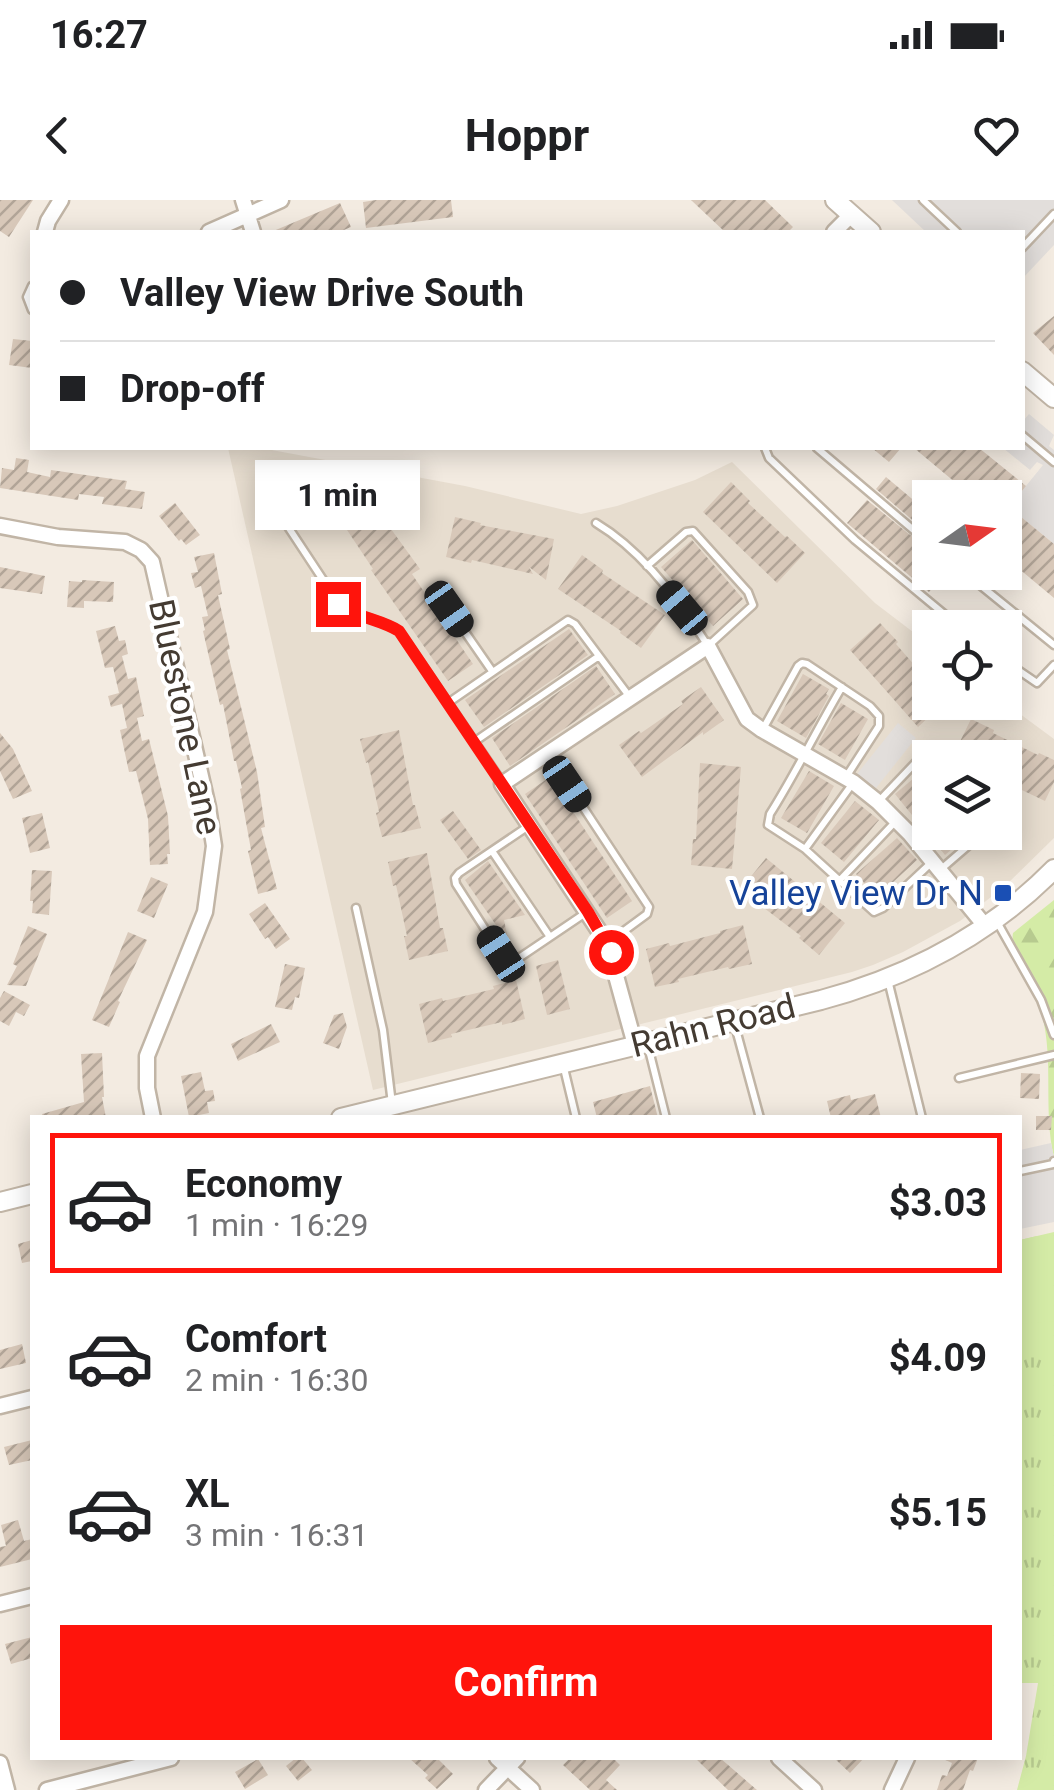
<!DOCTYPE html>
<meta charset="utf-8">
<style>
:root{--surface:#fff;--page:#f6f6f6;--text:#202124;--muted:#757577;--line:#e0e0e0;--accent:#ff140c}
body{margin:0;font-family:Roboto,sans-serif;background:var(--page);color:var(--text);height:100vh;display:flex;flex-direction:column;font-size:38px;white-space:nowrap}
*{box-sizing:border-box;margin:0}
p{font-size:32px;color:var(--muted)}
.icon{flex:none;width:55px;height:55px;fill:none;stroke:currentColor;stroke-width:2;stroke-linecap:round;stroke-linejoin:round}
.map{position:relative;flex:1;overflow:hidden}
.side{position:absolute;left:30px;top:915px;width:992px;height:645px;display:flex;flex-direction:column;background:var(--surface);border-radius:0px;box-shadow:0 5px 25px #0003}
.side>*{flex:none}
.banner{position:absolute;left:30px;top:30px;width:995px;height:220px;border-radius:0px;box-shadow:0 5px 25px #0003;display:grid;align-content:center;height:220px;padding:0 30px;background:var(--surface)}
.needle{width:65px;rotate:76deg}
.controls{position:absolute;left:912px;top:280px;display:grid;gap:20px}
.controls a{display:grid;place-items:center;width:110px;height:110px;border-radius:0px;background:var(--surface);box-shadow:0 5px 25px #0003;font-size:50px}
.end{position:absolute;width:45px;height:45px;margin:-22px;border:12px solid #ff140c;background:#fff;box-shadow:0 0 0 5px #fff}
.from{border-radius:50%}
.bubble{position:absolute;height:70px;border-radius:0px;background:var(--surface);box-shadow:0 5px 25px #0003;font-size:32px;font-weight:700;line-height:70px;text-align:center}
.car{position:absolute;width:30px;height:60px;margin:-30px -15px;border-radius:12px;box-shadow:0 0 8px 2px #0007;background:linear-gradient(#222 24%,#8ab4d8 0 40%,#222 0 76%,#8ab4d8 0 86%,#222 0)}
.banner b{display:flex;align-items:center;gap:35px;height:95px;font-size:38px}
.banner b+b{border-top:2px solid var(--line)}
.banner i{width:25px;height:25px;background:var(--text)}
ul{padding:18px 0 0;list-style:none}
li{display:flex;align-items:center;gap:30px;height:140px;margin:0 20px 15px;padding:0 10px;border:5px solid transparent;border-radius:0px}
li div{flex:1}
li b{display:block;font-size:38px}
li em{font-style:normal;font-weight:700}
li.on{border-color:var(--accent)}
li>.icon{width:90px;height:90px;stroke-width:1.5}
.primary-button{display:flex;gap:20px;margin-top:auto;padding:20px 30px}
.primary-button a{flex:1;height:115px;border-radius:0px;background:var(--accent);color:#fff;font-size:40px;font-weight:700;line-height:115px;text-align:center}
.status{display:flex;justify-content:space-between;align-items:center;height:70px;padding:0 50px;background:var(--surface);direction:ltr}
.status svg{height:28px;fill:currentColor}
header{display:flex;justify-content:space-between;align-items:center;height:130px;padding:0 30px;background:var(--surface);font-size:45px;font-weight:700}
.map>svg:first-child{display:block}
.residential{fill:#e7ddcf;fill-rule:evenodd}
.forest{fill:url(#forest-firs)}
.park{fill:url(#park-tufts)}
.garden{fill:#d4eba6}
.parking{fill:#e2dedb}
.building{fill:url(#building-hatch)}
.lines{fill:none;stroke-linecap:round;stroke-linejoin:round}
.service-casing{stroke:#c1b5a6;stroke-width:11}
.minor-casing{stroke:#c1b5a6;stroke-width:19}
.tertiary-casing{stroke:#c1b5a6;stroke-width:22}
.service{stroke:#fff;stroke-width:6}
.minor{stroke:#fff;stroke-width:14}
.tertiary{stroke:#fff;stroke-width:18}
.route{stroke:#ff140c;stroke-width:12}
.transit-dot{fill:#1a4fb4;stroke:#fff;stroke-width:4}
.labels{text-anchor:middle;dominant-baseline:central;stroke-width:8;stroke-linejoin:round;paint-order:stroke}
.street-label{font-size:35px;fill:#443b32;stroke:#fff}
.transit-label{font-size:35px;fill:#164399;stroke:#fff;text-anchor:end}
</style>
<div class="status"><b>16:27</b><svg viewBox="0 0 49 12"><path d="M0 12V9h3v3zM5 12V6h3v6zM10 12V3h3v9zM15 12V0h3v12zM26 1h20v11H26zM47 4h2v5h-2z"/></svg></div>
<header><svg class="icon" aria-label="back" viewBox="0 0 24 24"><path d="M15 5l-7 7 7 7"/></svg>Hoppr<svg class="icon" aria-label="heart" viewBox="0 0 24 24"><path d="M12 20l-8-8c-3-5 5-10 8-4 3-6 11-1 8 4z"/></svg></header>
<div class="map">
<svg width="1054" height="1590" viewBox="0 0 1054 1590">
<defs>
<pattern id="forest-firs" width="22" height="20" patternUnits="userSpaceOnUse" patternTransform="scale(2.5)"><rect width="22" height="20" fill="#d4eba6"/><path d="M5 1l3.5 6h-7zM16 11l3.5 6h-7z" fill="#b7ca8f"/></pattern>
<pattern id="park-tufts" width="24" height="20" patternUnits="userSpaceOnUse" patternTransform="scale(2.5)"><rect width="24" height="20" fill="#d4eba6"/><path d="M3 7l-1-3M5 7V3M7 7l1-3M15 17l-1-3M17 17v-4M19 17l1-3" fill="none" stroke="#b7ca8f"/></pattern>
<pattern id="building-hatch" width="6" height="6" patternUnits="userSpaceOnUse" patternTransform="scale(2.5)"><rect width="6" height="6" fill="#d8c8b9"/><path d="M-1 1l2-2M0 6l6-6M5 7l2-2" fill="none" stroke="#b1a497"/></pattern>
</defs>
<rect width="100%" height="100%" fill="#f3ebe1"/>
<path class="residential" d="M 228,248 L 261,248 L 465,286 L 581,314 L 617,306 L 695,280 L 732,262 L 875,403 L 930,445 L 930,502 L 1005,503 L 1054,539 L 1054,638 L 1004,687 L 960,721 L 903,752 L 873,765 L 852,772 L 373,890 ZM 930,558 L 1005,558 L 1005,632 L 930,632 Z"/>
<path class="forest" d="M 1054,700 L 1054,957 C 1043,911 1054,861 1042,815 C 1035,792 1009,754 1013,733 Z"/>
<path class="park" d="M 1054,1032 L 1054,1590 L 1017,1590 L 1026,1556 L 1038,1483 L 1020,1483 L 1020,1040 Z"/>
<path class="garden" d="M 1037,1036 L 1054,1109 L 1054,1121 L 1020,1124 L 1020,1040 Z"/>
<path class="parking" d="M 892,0 L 1054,0 L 1054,45 L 1023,78 L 1022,32 L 926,32 Z
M 1029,214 L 1054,235 L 1049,246 L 1054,250 L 1054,344 L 1009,307 L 1043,265 L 1037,262 L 1030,270 L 1003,248 L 1022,248 L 1023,221 Z
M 898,523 L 916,538 L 876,588 L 857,574 Z
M 1051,943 L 1054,957 L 1054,1022 L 1020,1029 L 1020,950 Z"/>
<path class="building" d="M 0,0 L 33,0 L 9,37 L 0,31 Z
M 376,0 L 451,0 L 453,17 L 366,28 L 363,2 Z
M 691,0 L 765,0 L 793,27 L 788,32 L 725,32 Z
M 340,3 L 351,27 L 339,32 L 271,32 Z
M 1054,116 L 1054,155 L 1033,133 Z
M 13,139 L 32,141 L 32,168 L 9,165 Z
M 872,248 L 901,248 L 889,262 Z
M 914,248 L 979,248 L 1026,286 L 1009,307 L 1054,344 L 1054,398 L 1005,357 L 1005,298 L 974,298 Z
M 16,258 L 29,260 L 27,272 L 50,277 L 51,270 L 127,281 L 125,289 L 145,292 L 142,309 L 102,304 L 104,297 L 79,294 L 78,300 L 0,288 L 2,268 L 14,270 Z
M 886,277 L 930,314 L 930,335 L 876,289 Z
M 731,282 L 750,301 L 748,303 L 785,337 L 787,336 L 805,353 L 777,383 L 703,312 Z
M 363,284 L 378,306 L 375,307 L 420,369 L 412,374 L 473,464 L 448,481 L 371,370 L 373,369 L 345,327 L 343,328 L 329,307 Z
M 867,300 L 930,351 L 930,372 L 945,372 L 929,392 L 847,323 Z
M 175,303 L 200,335 L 186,345 L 181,339 L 179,341 L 159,316 Z
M 455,317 L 481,323 L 480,325 L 554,339 L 546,380 L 529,367 L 533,374 L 472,360 L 471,363 L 446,357 Z
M 692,340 L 743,399 L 713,426 L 661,367 Z
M 214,353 L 222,394 L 218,395 L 230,449 L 227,450 L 257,572 L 265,627 L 261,628 L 277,689 L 258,694 L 248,651 L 251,650 L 240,589 L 242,588 L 236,561 L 234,561 L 223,504 L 220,505 L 203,431 L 205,430 L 202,417 L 208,416 L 201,386 L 195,388 L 191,373 L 198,372 L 194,357 Z
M 582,355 L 603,370 L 602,373 L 665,415 L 641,448 L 620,433 L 621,431 L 558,389 Z
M 0,367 L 45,376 L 42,394 L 0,388 Z
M 82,380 L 114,382 L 113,402 L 84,401 L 84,408 L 67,407 L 69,381 L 82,382 Z
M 880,423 L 898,442 L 896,444 L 930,483 L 930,502 L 945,502 L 918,527 L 850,450 Z
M 115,426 L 119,441 L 125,440 L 128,454 L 122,456 L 128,479 L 136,477 L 144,516 L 137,518 L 142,541 L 149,539 L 168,616 L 170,654 L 167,654 L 168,664 L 150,665 L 148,619 L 136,571 L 129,572 L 120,530 L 127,528 L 122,504 L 111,507 L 108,496 L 119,493 L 113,467 L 105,468 L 96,431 Z
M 569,429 L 588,455 L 484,527 L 465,500 Z
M 596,466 L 615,494 L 510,566 L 492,538 Z
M 803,474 L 829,489 L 826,494 L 829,496 L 806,538 L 777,521 Z
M 701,487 L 724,520 L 703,535 L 703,532 L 642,577 L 619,545 L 639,531 L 641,533 L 683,504 L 681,501 Z
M 841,503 L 868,519 L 845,560 L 818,544 Z
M 971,519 L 994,530 L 993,533 L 1038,555 L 1039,553 L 1054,560 L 1054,582 L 1045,601 L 1005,582 L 1005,558 L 952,558 Z
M 399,530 L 413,605 L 415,605 L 421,628 L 382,637 L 376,613 L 379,612 L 368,562 L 366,563 L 360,539 Z
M 0,533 L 13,549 L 32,591 L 13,599 L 0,571 Z
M 700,563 L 741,567 L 732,669 L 691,665 L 693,639 L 696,639 Z
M 927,567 L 930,568 L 930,610 L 916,620 L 895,594 Z
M 809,571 L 834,586 L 807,633 L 781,618 Z
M 550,577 L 632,701 L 607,718 L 525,594 Z
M 855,601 L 879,620 L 844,662 L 821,643 Z
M 453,611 L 481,650 L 468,659 L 440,620 Z
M 42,613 L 50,648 L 30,653 L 22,618 Z
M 930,626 L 930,632 L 972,632 L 945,655 L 925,630 Z
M 897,638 L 917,660 L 877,697 L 856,674 Z
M 427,653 L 440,728 L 443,728 L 448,751 L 409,760 L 404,736 L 407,736 L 396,685 L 393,686 L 388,662 Z
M 766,658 L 845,723 L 819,755 L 799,738 L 801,736 L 740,690 Z
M 488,661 L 525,715 L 504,720 L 509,744 L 465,680 Z
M 32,670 L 52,671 L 49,715 L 32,713 L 33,701 L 30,701 Z
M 151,677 L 168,684 L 154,718 L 137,711 Z
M 265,703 L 290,739 L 276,749 L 268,737 L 265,739 L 249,714 Z
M 743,725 L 752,764 L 729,769 L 728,767 L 678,779 L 679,782 L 655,787 L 646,749 L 669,743 L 670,746 L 720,733 L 720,731 Z
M 28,726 L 47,734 L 26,786 L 7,785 L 17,766 L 13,764 Z
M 128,732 L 147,740 L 118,801 L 120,802 L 109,827 L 92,820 Z
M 558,760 L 570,809 L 547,815 L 536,766 Z
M 285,764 L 305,768 L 299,798 L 295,797 L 292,810 L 275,807 Z
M 516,780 L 525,819 L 502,825 L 502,822 L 451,834 L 452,837 L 428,843 L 419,804 L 442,798 L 443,801 L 494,789 L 493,786 Z
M 4,791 L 30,805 L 24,816 L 16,812 L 9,826 L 0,821 L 0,798 Z
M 343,813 L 347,827 L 339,849 L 323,843 L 334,815 Z
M 271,824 L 280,842 L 238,861 L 231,844 Z
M 102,853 L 104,897 L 102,897 L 106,918 L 43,918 L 42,914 L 84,902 L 81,854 Z
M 201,872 L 205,891 L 213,890 L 215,901 L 207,902 L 209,913 L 189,917 L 181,876 Z
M 1021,873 L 1040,874 L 1039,899 L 1020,898 Z
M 650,886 L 658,918 L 597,918 L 593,902 Z
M 875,894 L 881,918 L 831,918 L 827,901 L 850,895 L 851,900 Z
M 1036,916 L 1052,916 L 1051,930 L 1036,930 Z
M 32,1040 L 32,1061 L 22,1063 L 18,1044 Z
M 22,1144 L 26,1163 L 0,1169 L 0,1150 Z
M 32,1240 L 32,1260 L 9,1265 L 4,1247 Z
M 18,1320 L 24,1341 L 32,1339 L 32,1359 L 0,1367 L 0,1347 L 6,1346 L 1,1325 Z
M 32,1437 L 32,1458 L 11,1464 L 5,1444 Z
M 296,1558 L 302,1558 L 312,1570 L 298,1581 L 286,1566 Z
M 409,1558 L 437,1558 L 453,1574 L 437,1589 L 425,1578 L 428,1575 Z
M 570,1558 L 613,1558 L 620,1565 L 606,1580 L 617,1590 L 590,1590 L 563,1565 Z
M 695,1558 L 720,1558 L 757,1590 L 728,1590 Z
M 834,1558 L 864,1558 L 850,1573 Z
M 941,1558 L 978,1558 L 973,1571 L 970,1570 L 963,1590 L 937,1590 L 942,1575 L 947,1576 L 952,1563 Z
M 258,1559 L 268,1575 L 245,1589 L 235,1572 Z"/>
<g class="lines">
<g class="service-casing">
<path id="service" d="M 923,0 L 957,32
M 1022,48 L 1054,14
M 32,86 L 27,97 L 32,110
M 1022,235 L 1054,262
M 765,248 L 769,258 L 855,340 L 961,428
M 817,248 L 930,344
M 273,304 L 339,404 C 357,418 381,419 399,431 L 502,582
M 596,323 C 641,350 680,401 708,446 L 753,405 L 748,392 L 693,331 L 686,332 L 647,366
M 964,372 L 1054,445
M 438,393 L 492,471
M 1005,461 L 1037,483 L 1054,465
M 842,487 C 817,529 796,573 770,614 L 768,625 L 805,649 L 874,712 L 883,708 L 932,662
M 448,503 L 568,420 L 575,424 L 629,496
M 763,529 L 798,466 L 802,463 L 807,464 L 870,506 L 879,516 L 879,526 L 846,577
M 474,542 L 599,456
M 548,554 L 649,707 L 647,714 L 609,742
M 879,601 L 918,560 L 924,558 L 930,561
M 527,627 L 459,673 L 455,678 L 456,684 L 501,754 L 510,762 L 513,762 L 587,712
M 912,632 L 930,617
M 805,649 L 853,583
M 492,651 L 550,737
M 940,670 L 984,632
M 840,680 L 896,621
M 356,708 L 383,830 L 392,904
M 996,720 L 1041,800 L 1054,835
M 888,780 L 922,918
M 734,822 L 760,918
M 648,846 L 666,918
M 563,864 L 576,918
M 959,878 L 1054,855
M 1020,971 L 1053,964 L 1054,961"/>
</g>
<g class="minor-casing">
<path id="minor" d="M 243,0 L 253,32
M 45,32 L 48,21 L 61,0
M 209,32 L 281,0
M 834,32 L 851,15
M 0,326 L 58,337 L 125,342 L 141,350 L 152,362 L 208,607 L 214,646 L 205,712 L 147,856 L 147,888 L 153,918
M 635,845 L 607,743 L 502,584 L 708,446 L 747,519 L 762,530 L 853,582 L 878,602 L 910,634 L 986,727
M 0,1206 L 32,1198
M 0,1404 L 32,1396
M 497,1558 L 532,1590
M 779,1558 L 814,1590
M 0,1563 L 7,1590
M 47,1590 L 171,1558
M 486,1590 L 517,1558
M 892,1590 L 907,1558"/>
</g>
<g class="tertiary-casing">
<path id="tertiary" d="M 835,0 L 871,32
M 1022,171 L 1054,198
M 341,918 L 821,800 C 910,776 989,735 1054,669
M 0,1002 L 32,994"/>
</g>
<use href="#service" class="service"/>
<use href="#minor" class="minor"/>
<use href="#tertiary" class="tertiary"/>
</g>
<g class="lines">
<path class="route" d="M 338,404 C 357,418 380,419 399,431 L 588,712 L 611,752"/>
</g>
<rect class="transit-dot" x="993" y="683" width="20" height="20" rx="5"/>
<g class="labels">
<g class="street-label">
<text transform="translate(185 517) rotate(78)">Bluestone Lane</text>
<text transform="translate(713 826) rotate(-14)">Rahn Road</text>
</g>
<g class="transit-label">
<text x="983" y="693">Valley View Dr N</text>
</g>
</g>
</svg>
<div class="controls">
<a><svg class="needle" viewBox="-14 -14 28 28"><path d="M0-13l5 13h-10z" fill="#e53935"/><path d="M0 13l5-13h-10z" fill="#757577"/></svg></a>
<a><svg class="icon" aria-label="locate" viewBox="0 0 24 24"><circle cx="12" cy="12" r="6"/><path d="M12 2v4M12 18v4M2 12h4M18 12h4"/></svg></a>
<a><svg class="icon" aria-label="layers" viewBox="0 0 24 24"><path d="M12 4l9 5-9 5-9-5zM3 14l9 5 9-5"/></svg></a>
</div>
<i class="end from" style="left:611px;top:752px"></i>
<i class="end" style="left:338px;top:404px"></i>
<div class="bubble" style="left:255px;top:260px;width:165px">1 min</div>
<i class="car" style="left:682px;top:408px;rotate:320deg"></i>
<i class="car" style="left:449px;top:409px;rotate:145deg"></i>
<i class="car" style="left:567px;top:584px;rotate:146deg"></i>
<i class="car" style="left:501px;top:754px;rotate:327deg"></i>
<div class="banner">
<b><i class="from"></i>Valley View Drive South</b>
<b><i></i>Drop-off</b>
</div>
<section class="side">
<ul>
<li class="on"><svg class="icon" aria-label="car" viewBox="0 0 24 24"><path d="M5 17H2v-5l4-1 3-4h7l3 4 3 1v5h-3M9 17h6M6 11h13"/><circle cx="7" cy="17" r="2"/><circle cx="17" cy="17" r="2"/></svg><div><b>Economy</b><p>1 min · 16:29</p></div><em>$3.03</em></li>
<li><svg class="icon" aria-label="car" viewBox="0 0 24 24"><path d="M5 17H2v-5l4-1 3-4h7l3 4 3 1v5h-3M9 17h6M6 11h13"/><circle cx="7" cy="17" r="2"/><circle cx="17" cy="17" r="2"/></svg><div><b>Comfort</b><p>2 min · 16:30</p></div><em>$4.09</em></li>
<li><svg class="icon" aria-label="car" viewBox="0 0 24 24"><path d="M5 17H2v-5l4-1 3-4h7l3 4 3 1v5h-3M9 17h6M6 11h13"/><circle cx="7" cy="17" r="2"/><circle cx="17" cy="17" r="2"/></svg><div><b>XL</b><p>3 min · 16:31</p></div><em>$5.15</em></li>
</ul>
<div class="primary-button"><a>Confirm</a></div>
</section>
</div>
